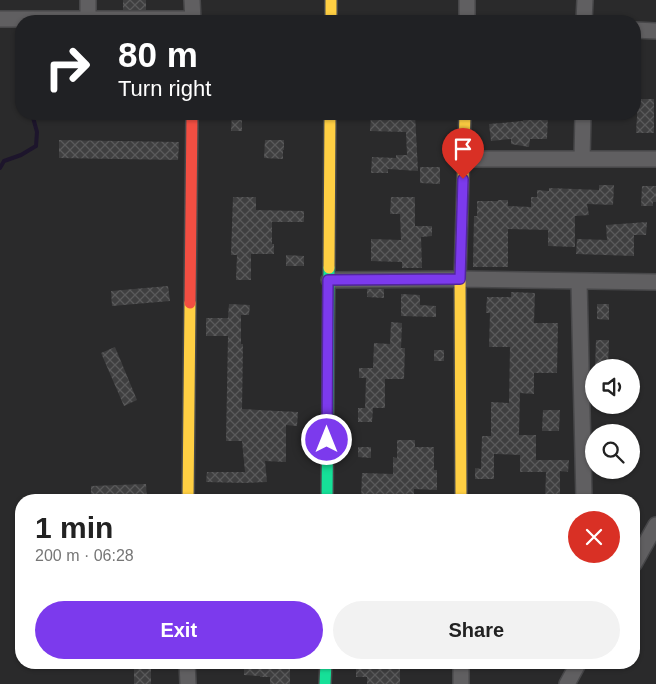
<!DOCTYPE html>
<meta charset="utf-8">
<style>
body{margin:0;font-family:Arial,sans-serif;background:#f2f2f2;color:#222;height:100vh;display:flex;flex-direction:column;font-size:19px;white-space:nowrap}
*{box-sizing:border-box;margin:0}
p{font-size:16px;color:#767676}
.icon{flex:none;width:28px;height:28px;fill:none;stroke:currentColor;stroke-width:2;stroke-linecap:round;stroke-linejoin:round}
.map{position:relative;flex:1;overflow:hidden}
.sheet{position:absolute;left:15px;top:494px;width:625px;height:175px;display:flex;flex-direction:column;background:#fff;border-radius:20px;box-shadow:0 1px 4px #0004}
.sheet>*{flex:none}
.top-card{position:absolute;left:15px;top:15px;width:626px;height:105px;border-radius:20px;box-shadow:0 1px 4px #0004;background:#202124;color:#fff;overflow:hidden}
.fabs{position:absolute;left:585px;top:359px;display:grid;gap:10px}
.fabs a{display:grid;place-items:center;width:55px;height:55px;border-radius:50%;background:#fff;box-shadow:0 1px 4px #0004;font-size:25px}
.pin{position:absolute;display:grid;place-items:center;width:42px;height:42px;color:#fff;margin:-51px -21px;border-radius:50% 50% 50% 0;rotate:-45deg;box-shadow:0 0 5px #0007}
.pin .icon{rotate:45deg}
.me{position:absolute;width:55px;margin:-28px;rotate:0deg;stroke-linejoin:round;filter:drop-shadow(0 0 4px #0008)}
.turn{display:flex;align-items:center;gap:18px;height:105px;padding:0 20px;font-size:22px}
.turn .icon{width:65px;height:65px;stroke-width:2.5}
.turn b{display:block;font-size:35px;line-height:42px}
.round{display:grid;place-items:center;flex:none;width:52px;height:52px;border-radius:26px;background:#f2f2f2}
.summary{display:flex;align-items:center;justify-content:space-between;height:85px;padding:0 20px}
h1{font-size:30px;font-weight:600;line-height:38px}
.button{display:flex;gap:10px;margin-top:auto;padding:10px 20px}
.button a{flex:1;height:58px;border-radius:30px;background:#7c3aed;color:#fff;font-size:20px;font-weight:600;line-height:58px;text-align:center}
.button a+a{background:#f2f2f2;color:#222}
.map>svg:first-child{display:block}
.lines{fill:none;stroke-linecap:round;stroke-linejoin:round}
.stream{stroke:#1d152c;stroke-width:4}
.building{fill:url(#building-cross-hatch)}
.street-casing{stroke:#474749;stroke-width:18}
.fast-casing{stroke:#474749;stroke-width:14}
.slow-casing{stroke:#474749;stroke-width:14}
.jam-casing{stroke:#474749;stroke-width:14}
.street{stroke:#605f61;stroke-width:15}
.fast{stroke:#16e098;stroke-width:11}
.slow{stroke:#ffcf43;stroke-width:11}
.jam{stroke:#f24e42;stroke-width:11}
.route-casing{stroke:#51269a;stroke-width:12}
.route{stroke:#7c3aed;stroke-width:9}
</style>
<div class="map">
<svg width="656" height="684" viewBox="0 0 656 684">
<defs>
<pattern id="building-cross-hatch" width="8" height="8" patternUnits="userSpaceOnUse" patternTransform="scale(1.25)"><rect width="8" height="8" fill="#3f3f40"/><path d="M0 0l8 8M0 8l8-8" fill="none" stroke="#5a5a5b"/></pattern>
</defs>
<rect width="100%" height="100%" fill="#2a2a2b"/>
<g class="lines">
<!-- stream -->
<path class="stream" d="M0 168 4 161 21 155 36 146 37 132 32 114"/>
</g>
<!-- building -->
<path class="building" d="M123 0H146V10H123Z
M638 99H654V133H636Z
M232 114H242V131H231Z
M371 114H415L418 171 388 169V173H371L372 157 396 158V155H407L406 132 370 131Z
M523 114H548L547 139H530L529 147 511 144V139L491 141 489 124 523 121Z
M59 140 179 142 178 160 59 158Z
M265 140H284V150H283V159L264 158Z
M420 167H440V184L420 183Z
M599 185H614L613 205 587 204 589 215 575 216V247L548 246V230L508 229V267H473L474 216H477V201H498V200H508V206L531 207V197H537V190L549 191V188L599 190Z
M642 186H656V202H653V206H641Z
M233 197H256V210L304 211V222H272V244H274V254H251V280H236L237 255H231Z
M391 197H415V226H432V236L421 237 422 268H402V262L371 261V239L401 240 400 214H390Z
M647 222 646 235H634V256L576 254 577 239 607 240 606 225Z
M286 255 304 256V266H286Z
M168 286 170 301 112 306 111 291Z
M367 289H384V298L367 297Z
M511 292 535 293 534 323H558L557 373H534V394L520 393 519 435H536V460H569L568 472 560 471V500H545L546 472H520V455L494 454V479H475V468L481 469 482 436H491V402L509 403 510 347H489L490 313H486L487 297H511Z
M401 294 420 295V305L436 306V317L401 316Z
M229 304 250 305 249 315H241V344H243L242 409 298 412 297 426 286 425V462L265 461 267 482 245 483 206 482 207 472H245L242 441H226L228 336H206V318H228Z
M597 304H609V320L597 319Z
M391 322 402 323 401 348H405L404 379H385V408H373L372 422H358V408H365L366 378H359V368H373L374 343 390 344Z
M596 340H609L608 368H595Z
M115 347 137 400 124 406 101 353Z
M434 350H444V361H434Z
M543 410H560L559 431H542Z
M397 440H415V447H434V470H437V490L414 489V500H361L362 473 393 474V457L397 458Z
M358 447H371V458L358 457Z
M146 484 147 500H91V486Z
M136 662H151V684H134V667H136Z
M244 662H290V684H270V677H260V676L244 675Z
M356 665 400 666V684H367V677H356Z"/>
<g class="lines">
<defs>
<path id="street" d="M88 0V19
M192 0 193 21
M0 19H193
M467 21V0
M584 21 585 0
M635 30 656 31
M463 159H656
M582 159 583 114
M329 280 460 279 656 282
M579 281 584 500
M634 564 656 525
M187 662 188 684
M461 662V684
M567 684 579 662"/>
<path id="fast" d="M327 500 329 268
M325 684 326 662"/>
<path id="slow" d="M331 0V21
M329 268 330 114
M188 500 190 303
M461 500 460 279 465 114"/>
<path id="jam" d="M190 303 192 114"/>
</defs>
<!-- street casing -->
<use href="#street" class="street-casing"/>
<!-- fast casing -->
<use href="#fast" class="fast-casing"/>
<!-- slow casing -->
<use href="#slow" class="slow-casing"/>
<!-- jam casing -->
<use href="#jam" class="jam-casing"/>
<!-- street -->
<use href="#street" class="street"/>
<!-- fast -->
<use href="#fast" class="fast"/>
<!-- slow -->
<use href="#slow" class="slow"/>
<!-- jam -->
<use href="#jam" class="jam"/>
</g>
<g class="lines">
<defs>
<path id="route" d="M327 440 328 280 460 279 463 179"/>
</defs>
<!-- route casing -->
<use href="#route" class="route-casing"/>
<!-- route -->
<use href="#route" class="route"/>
</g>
</svg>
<div class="fabs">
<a><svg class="icon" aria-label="sound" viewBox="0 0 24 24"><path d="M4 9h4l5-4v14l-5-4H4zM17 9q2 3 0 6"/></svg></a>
<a><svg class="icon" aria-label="search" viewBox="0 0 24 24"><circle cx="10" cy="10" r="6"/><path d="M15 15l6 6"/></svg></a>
</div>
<div class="pin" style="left:463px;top:179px;background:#d93025"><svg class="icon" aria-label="arrive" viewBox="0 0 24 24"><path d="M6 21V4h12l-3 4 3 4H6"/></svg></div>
<svg class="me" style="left:327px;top:440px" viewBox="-20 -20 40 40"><circle r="17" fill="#7c3aed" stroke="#fff" stroke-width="3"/><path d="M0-11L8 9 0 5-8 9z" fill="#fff"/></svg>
<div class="top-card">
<div class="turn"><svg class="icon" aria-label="right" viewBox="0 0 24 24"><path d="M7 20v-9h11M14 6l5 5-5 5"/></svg><div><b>80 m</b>Turn right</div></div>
</div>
<section class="sheet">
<div class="summary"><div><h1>1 min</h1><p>200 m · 06:28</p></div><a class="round" style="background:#d93025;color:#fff"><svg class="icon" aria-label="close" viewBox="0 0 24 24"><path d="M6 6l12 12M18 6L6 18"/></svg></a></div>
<div class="button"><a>Exit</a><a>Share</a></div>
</section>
</div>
